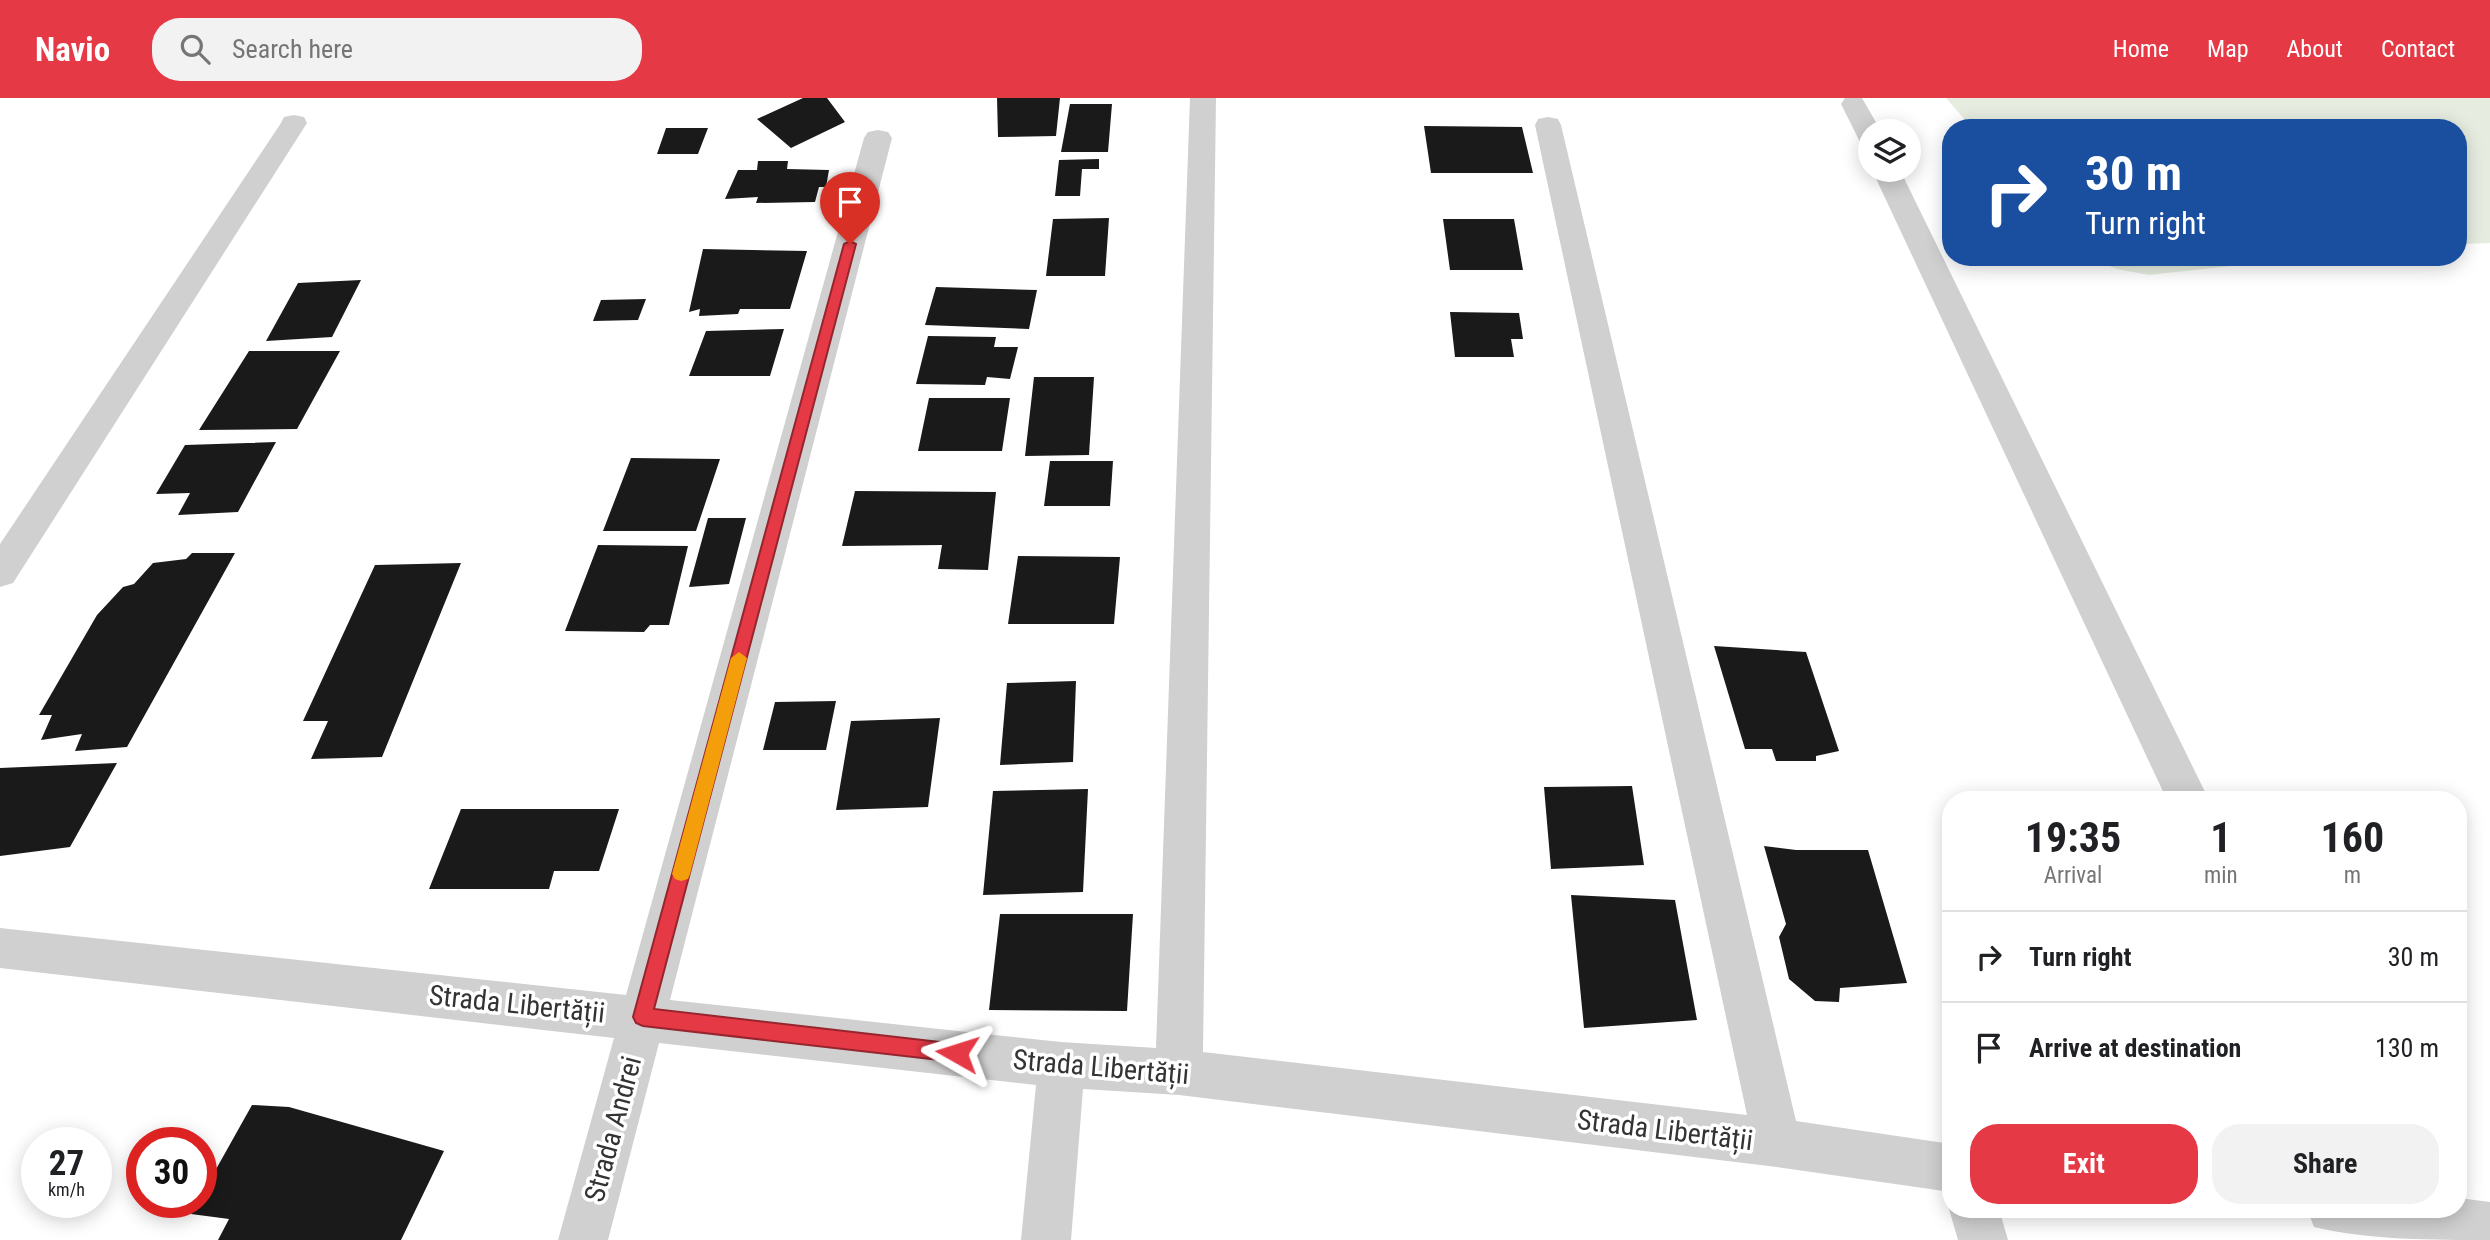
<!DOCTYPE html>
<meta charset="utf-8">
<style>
body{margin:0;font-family:"Roboto Condensed",sans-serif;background:#f2f2f2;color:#202124;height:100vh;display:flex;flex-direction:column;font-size:26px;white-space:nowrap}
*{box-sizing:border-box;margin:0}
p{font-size:23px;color:#757577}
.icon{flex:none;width:38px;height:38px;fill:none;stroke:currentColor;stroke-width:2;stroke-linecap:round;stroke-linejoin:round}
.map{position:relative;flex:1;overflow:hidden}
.side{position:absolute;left:1942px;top:693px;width:525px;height:427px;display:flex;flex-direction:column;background:#fff;border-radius:28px;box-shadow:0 4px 18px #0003}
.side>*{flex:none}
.top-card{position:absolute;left:1942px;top:21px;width:525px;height:147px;border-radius:28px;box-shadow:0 4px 18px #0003;background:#1a4fa0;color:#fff;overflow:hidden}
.fabs{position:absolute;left:1858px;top:21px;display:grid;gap:14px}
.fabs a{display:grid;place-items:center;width:63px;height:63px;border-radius:50%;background:#fff;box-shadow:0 4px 18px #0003;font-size:35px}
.speed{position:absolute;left:21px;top:1029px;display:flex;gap:14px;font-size:35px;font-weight:700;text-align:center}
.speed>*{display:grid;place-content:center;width:91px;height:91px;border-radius:50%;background:#fff;box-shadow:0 4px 18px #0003;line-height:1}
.speed small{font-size:18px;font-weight:400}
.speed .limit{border:10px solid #d22;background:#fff;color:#111}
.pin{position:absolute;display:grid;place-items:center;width:60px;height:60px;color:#fff;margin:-72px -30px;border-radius:50% 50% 50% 0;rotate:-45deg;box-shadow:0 0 7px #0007}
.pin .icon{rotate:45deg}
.me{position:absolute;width:77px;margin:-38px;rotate:276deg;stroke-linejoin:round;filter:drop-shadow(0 0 5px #0008)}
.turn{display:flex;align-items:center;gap:24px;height:147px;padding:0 28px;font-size:32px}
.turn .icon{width:91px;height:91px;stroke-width:2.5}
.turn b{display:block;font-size:49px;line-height:60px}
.eta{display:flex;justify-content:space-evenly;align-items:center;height:119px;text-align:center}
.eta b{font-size:42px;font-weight:700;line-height:49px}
.button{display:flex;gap:14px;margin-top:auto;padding:14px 28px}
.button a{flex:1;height:80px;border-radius:28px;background:#e63946;color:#fff;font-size:28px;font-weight:700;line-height:80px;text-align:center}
.button a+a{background:#f2f2f2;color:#202124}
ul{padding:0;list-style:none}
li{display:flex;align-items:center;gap:21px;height:91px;padding:0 28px;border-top:2px solid #e0e0e0}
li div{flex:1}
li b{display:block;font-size:26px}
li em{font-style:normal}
header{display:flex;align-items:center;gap:42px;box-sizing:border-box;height:98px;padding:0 35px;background:#e63946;color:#fff}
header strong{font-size:33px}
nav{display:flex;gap:38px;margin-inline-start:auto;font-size:24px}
.search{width:490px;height:63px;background:#f2f2f2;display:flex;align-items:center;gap:18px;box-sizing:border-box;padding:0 24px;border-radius:28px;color:#757577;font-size:26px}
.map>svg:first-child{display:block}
.green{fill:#e6ecdf}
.building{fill:#1a1a1a}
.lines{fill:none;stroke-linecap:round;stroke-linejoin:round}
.minor{fill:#d0d0d0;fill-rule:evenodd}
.route{fill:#e63946;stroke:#96252e;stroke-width:2}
.slow{fill:#f59e0b}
.labels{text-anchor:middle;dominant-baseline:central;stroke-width:7;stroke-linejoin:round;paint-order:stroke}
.near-street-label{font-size:28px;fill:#333;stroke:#fff}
</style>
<header>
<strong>Navio</strong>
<div class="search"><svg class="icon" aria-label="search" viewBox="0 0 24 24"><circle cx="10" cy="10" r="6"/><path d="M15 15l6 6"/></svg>Search here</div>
<nav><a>Home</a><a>Map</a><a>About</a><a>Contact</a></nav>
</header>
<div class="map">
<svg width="2490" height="1142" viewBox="0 0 2490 1142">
<rect width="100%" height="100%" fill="#fff"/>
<!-- green -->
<path class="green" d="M1946 0H2490V145L2459 146V30H1972Z
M2088 159H2313L2149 177 2117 171Z"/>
<!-- building -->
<path class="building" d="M803 0H827L845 24 791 50 757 21Z
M997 0H1060L1056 38 998 39Z
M1070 6H1112L1108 54H1061Z
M1424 28 1522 29 1533 75H1431Z
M666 30H708L698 56H657Z
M1099 61V71H1082L1080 98H1055L1059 62Z
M758 63H788L787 71 829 72 826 89H819L815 104 756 105 758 99 725 101 738 72H757Z
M1109 120 1105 178H1046L1053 121Z
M1443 121H1514L1523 172H1450Z
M703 151 807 153 790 211H740L738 216 699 218 700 211 689 214Z
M361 182 332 239 266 243 298 185Z
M936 189 1037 192 1029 231 925 227Z
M646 201 638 222 593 223 601 202Z
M1450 214 1519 215 1523 241H1511L1514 259H1455Z
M784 231 770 278H689L706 233Z
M928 238 996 239 994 249H1018L1010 281 987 279 985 287 916 286Z
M249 253H340L297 331 199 332Z
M1034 279H1094L1089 357 1025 358Z
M929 300H1010L1002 353H918Z
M276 344 238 414 178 417 190 395 156 396 185 347Z
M631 360 720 361 696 433H603Z
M1050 363H1113L1110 408H1044Z
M855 393 996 394 988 472 938 471 942 447 842 448Z
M708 420H746L729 486 689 489Z
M598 447 688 448 669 527H650L644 534 565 533Z
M192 455H235L127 649 75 653 82 636 41 642 52 617H39L97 517 123 489 134 486 153 465 186 461Z
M1018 458 1120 459 1114 526H1008Z
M461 465 382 659 311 661 328 623H303L375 467Z
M1714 548 1806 554 1839 653 1816 658V663H1776L1772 651H1745Z
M1076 583 1073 664 1000 667 1007 585Z
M836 603 826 652H763L775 604Z
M940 620 928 709 836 712 851 623Z
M117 665 70 749 0 758V670Z
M1632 688 1644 767 1551 771 1544 689Z
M1088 691 1083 794 983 797 993 693Z
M461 711H619L599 773H554L549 791H429Z
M1764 748 1796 752H1868L1907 885 1840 890 1839 904 1815 903 1789 881 1779 839 1786 826Z
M1571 797 1675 802 1697 922 1584 930Z
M1000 816H1133L1127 913 989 912Z
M252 1007 289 1009 444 1053 401 1142H218L229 1121 191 1116 198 1104H201V1098Z"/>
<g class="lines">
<!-- minor -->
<path class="minor" d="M1190 0H1216L1203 954 1747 1017 1535 27 1538 21 1548 19 1558 21 1561 27 1796 1023 1951 1046V1094L1777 1069 1179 997 1083 991 1071 1142H1021L1036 987 659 945 608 1142H558L614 940 0 870V830L626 897 864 40 868 34 878 32 888 34 892 40 670 902 1061 944 1156 950Z
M1845 0H1862L1881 33H1871V48L1861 46 1841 6Z
M294 17 304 19 307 25 13 485 0 489V446L281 25 284 19Z
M1872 72H1900L2209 702H2167Z
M2459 1100 2490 1104V1142C2434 1142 2367 1142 2314 1129L2307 1111H2459Z
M1951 1106V1111H1999L2008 1142H1958L1949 1111Z"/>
</g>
<!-- route -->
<path class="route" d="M850 143 856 146 654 911 957 946 964 949 966 955 964 962 957 964 643 928 636 925 633 919 844 146Z"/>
<!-- slow -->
<path class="slow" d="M739 554 747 560 690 776 688 781 681 783 675 781 672 776 731 560Z"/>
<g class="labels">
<!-- near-street labels -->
<g class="near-street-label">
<text transform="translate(517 906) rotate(6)">Strada Libertății</text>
<text transform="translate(1101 969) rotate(5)">Strada Libertății</text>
<text transform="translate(613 1031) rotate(-75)">Strada Andrei</text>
<text transform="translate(1665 1032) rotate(7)">Strada Libertății</text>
</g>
</g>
</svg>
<div class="fabs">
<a><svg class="icon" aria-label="layers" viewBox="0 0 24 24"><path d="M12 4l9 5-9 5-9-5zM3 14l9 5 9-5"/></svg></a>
</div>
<div class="speed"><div>27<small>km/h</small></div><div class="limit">30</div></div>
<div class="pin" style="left:850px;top:146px;background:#d93025"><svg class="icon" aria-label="arrive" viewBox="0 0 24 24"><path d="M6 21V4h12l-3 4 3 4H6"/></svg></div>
<svg class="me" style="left:957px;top:955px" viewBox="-20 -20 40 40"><path d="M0-17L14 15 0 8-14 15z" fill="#e63946" stroke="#fff" stroke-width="4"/></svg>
<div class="top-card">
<div class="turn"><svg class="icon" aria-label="right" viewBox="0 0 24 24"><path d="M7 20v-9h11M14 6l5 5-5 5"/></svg><div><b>30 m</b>Turn right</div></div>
</div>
<section class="side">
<div class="eta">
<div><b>19:35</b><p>Arrival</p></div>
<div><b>1</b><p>min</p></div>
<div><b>160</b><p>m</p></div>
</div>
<ul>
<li><svg class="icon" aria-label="right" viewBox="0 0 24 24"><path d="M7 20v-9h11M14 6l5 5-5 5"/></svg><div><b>Turn right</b></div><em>30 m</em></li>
<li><svg class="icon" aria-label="arrive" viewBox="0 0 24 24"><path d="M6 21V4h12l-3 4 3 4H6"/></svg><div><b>Arrive at destination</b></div><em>130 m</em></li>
</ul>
<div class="button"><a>Exit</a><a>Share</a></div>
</section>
</div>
